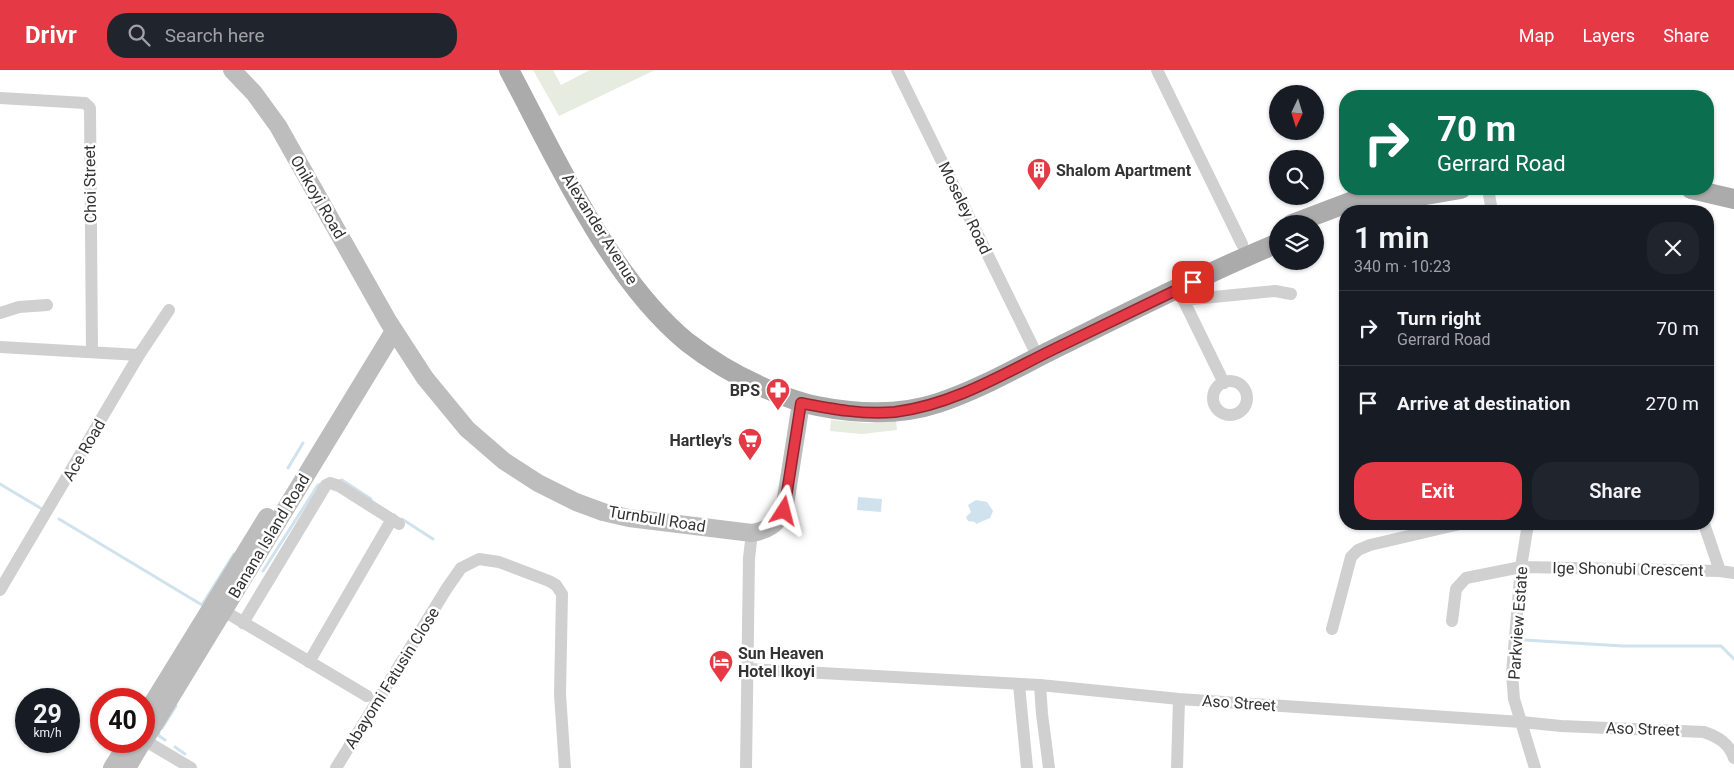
<!DOCTYPE html>
<meta charset="utf-8">
<style>
body{margin:0;font-family:Roboto,sans-serif;background:#20242c;color:#f1f3f6;height:100vh;display:flex;flex-direction:column;font-size:19px;white-space:nowrap}
*{box-sizing:border-box;margin:0}
p{font-size:16px;color:#9ea1a6}
.icon{flex:none;width:28px;height:28px;fill:none;stroke:currentColor;stroke-width:2;stroke-linecap:round;stroke-linejoin:round}
.map{position:relative;flex:1;overflow:hidden}
.side{position:absolute;left:1339px;top:135px;width:375px;height:325px;display:flex;flex-direction:column;background:#171b24;border-radius:20px;box-shadow:0 1px 4px #0004}
.side>*{flex:none}
.top-card{position:absolute;left:1339px;top:20px;width:375px;height:105px;border-radius:20px;box-shadow:0 1px 4px #0004;background:#0b6e4f;color:#fff;overflow:hidden}
.needle{width:32px;rotate:184deg}
.fabs{position:absolute;left:1269px;top:15px;display:grid;gap:10px}
.fabs a{display:grid;place-items:center;width:55px;height:55px;border-radius:50%;background:#171b24;box-shadow:0 1px 4px #0004;font-size:25px}
.speed{position:absolute;left:15px;top:618px;display:flex;gap:10px;font-size:25px;font-weight:700;text-align:center}
.speed>*{display:grid;place-content:center;width:65px;height:65px;border-radius:50%;background:#171b24;box-shadow:0 1px 4px #0004;line-height:1}
.speed small{font-size:12px;font-weight:400}
.speed .limit{border:8px solid #d22;background:#fff;color:#111}
.pin{position:absolute;display:grid;place-items:center;width:42px;height:42px;color:#fff;margin:-21px;border-radius:10px;box-shadow:0 2px 8px #0006}
.me{position:absolute;width:55px;margin:-28px;rotate:9deg;stroke-linejoin:round;filter:drop-shadow(0 0 4px #0008)}
.turn{display:flex;align-items:center;gap:18px;height:105px;padding:0 15px;font-size:22px}
.turn .icon{width:65px;height:65px;stroke-width:2.5}
.turn b{display:block;font-size:35px;line-height:42px}
.round{display:grid;place-items:center;flex:none;width:52px;height:52px;border-radius:20px;background:#20242c}
.headline{display:flex;align-items:center;justify-content:space-between;height:85px;padding:0 15px}
h1{font-size:30px;font-weight:600;line-height:38px}
.action{display:flex;gap:10px;margin-top:auto;padding:10px 15px}
.action a{flex:1;height:58px;border-radius:20px;background:#e63946;color:#fff;font-size:20px;font-weight:600;line-height:58px;text-align:center}
.action a+a{background:#20242c;color:#f1f3f6}
ul{padding:0;list-style:none}
li{display:flex;align-items:center;gap:15px;height:75px;padding:0 15px;border-top:1px solid #363941}
li div{flex:1}
li b{display:block;font-size:19px}
li em{font-style:normal}
header{display:flex;align-items:center;gap:30px;box-sizing:border-box;height:70px;padding:0 25px;background:#e63946;color:#fff}
header strong{font-size:24px}
nav{display:flex;gap:28px;margin-inline-start:auto;font-size:18px}
.search{width:350px;height:45px;background:#20242c;display:flex;align-items:center;gap:12px;box-sizing:border-box;padding:0 18px;border-radius:20px;color:#9ea1a6;font-size:19px}
.map>svg:first-child{display:block}
.green{fill:#e6ecdf}
.water{fill:#cfe2ee}
.lines{fill:none;stroke-linecap:round;stroke-linejoin:round}
.stream{stroke:#cfe2ee;stroke-width:3}
.street{stroke:#d0d0d0;stroke-width:12}
.secondary{stroke:#bdbdbd;stroke-width:18}
.primary{stroke:#ababab;stroke-width:20}
.route-casing{stroke:#96252e;stroke-width:12}
.route{stroke:#e63946;stroke-width:9}
.labels{text-anchor:middle;dominant-baseline:central;stroke-width:5;stroke-linejoin:round;paint-order:stroke}
.poi-label{font-size:16px;font-weight:bold;fill:#333;stroke:#fff;text-anchor:start}
.street-label{font-size:16px;fill:#333;stroke:#fff}
</style>
<header>
<strong>Drivr</strong>
<div class="search"><svg class="icon" aria-label="search" viewBox="0 0 24 24"><circle cx="10" cy="10" r="6"/><path d="M15 15l6 6"/></svg>Search here</div>
<nav><a>Map</a><a>Layers</a><a>Share</a></nav>
</header>
<div class="map">
<svg width="1734" height="698" viewBox="0 0 1734 698">
<rect width="100%" height="100%" fill="#fff"/>
<!-- green -->
<path class="green" d="M533 0H553L561 15 590 0H655L559 46Z
M831 350 867 353 896 351 897 360 862 364 830 361Z"/>
<!-- water -->
<path class="water" d="M858 427 882 429 881 442 857 440Z
M976 430 987 432 993 441 990 448 976 454 975 452 968 451 966 447 971 442 968 435Z"/>
<g class="lines">
<!-- stream -->
<path class="stream" d="M288 398 303 373
M339 411 342 410 371 429
M0 414 42 439
M59 449 202 535 234 484
M402 449 433 469
M263 501 318 415 323 414
M1523 570 1623 576H1721L1734 589
M162 658 176 636
M159 663 158 665 165 670
M175 677 185 684"/>
<!-- street -->
<path class="street" d="M897 0 1033 277
M1157 0 1242 174
M0 28 85 33 90 38 92 282
M1488 119 1492 141
M1180 223 1224 313
M1183 230 1275 221 1291 224
M0 243 19 237 47 235
M0 277 139 285
M1213 328a17 17 0 1 1 34 0a17 17 0 1 1-34 0Z
M1528 454 1521 497 1512 603 1514 629 1535 698
M1704 454 1720 501
M0 520 139 285 169 240
M224 541 367 626
M1452 551 1456 519 1466 508 1521 497 1720 501 1734 503
M243 553 326 415 330 413 339 416 399 454
M1332 559 1351 487 1358 480 1370 475 1460 454
M309 592 392 449
M748 599 1040 615 1179 629 1521 652 1561 656 1704 662C1718 667 1729 673 1734 688
M1019 615 1027 698
M1040 615 1042 644 1049 698
M144 670 191 698
M336 698 447 518 461 498 479 489 499 492 549 511 556 515 562 524 560 624 565 698
M746 698 749 488 752 463
M1177 698 1179 629"/>
<!-- secondary -->
<path class="secondary" d="M232 0 254 23 278 56 388 251 425 308 467 359 504 391 538 413 576 432 603 442 629 448 752 463C768 460 776 455 784 441L801 333
M144 647 267 447
M144 671 394 261
M112 698 129 671
M127 698 143 671"/>
<!-- primary -->
<path class="primary" d="M509 0C556 88 609 208 687 272 709 289 733 304 758 315 777 324 796 332 817 336 857 344 899 346 938 333 981 319 1021 295 1062 275 1133 240 1204 204 1278 173
M1691 119 1734 129
M1375 138 1420 126 1461 119
M1292 154 1350 132 1393 119"/>
</g>
<g class="lines">
<defs>
<path id="route" d="M784 441 801 333C832 339 863 345 895 342 951 335 1000 306 1050 281 1097 258 1145 235 1193 212"/>
</defs>
<!-- route casing -->
<use href="#route" class="route-casing"/>
<!-- route -->
<use href="#route" class="route"/>
</g>
<!-- icons -->
<defs>
<symbol id="building-pin" viewBox="-11 -11 22 30"><path d="M0 17L-7.5 6A9.5 9.5 0 1 1 7.5 6Z" fill="#e63946" stroke="#fff"/><path d="M-4-6H4V6H1V3H-1V6H-4ZM-2.5-4.3h1.7v1.8h-1.7ZM.8-4.3h1.7v1.8H.8ZM-2.5-1h1.7V.8h-1.7ZM.8-1h1.7V.8H.8Z" fill="#fff"/></symbol>
<symbol id="pharmacy-pin" viewBox="-11 -11 22 30"><path d="M0 17L-7.5 6A9.5 9.5 0 1 1 7.5 6Z" fill="#e63946" stroke="#fff"/><path d="M-2-6h4v4h4v4h-4v4h-4v-4h-4v-4h4Z" fill="#fff"/></symbol>
<symbol id="supermarket-pin" viewBox="-11 -11 22 30"><path d="M0 17L-7.5 6A9.5 9.5 0 1 1 7.5 6Z" fill="#e63946" stroke="#fff"/><path d="M-6-5.5h2.5l.6 2H6L4.5 2H-2.5L-4.4-4H-6ZM-1.5 3.2a1.3 1.3 0 1 0 .1 0ZM3 3.2a1.3 1.3 0 1 0 .1 0Z" fill="#fff"/></symbol>
<symbol id="hotel-pin" viewBox="-11 -11 22 30"><path d="M0 17L-7.5 6A9.5 9.5 0 1 1 7.5 6Z" fill="#e63946" stroke="#fff"/><path d="M-6-4.5h1.5V1H6V5H4.5V3h-9V5H-6ZM-4 0a1.8 1.8 0 1 1 3.6 0ZM.5 0V-2.5h3Q6-2.5 6 0Z" fill="#fff"/></symbol>
</defs>
<g fill-rule="evenodd">
<use href="#building-pin" x="1025" y="86" width="28" height="38"/>
<use href="#pharmacy-pin" x="764" y="306" width="28" height="38"/>
<use href="#supermarket-pin" x="736" y="356" width="28" height="38"/>
<use href="#hotel-pin" x="707" y="578" width="28" height="38"/>
</g>
<g class="labels">
<!-- poi labels -->
<g class="poi-label">
<text x="1056" y="100">Shalom Apartment</text>
<text x="760" y="320" text-anchor="end">BPS</text>
<text x="732" y="370" text-anchor="end">Hartley's</text>
<text x="738" y="583">Sun Heaven<tspan x="738" dy="18">Hotel Ikoyi</tspan></text>
</g>
<!-- street labels -->
<g class="street-label">
<text transform="translate(90 114) rotate(-91)">Choi Street</text>
<text transform="translate(318 127) rotate(60)">Onikoyi Road</text>
<text transform="translate(965 138) rotate(64)">Moseley Road</text>
<text transform="translate(600 159) rotate(58)">Alexander Avenue</text>
<text transform="translate(84 380) rotate(-60)">Ace Road</text>
<text transform="translate(657 449) rotate(9)">Turnbull Road</text>
<text transform="translate(269 466) rotate(-59)">Banana Island Road</text>
<text transform="translate(1628 499) rotate(1)">Ige Shonubi Crescent</text>
<text transform="translate(1518 553) rotate(-86)">Parkview Estate</text>
<text transform="translate(392 608) rotate(-58)">Abayomi Fatusin Close</text>
<text transform="translate(1239 633) rotate(4)">Aso Street</text>
<text transform="translate(1643 659) rotate(2)">Aso Street</text>
</g>
</g>
</svg>
<div class="fabs">
<a><svg class="needle" viewBox="-14 -14 28 28"><path d="M0-13l5 13h-10z" fill="#e53935"/><path d="M0 13l5-13h-10z" fill="#9ea1a6"/></svg></a>
<a><svg class="icon" aria-label="search" viewBox="0 0 24 24"><circle cx="10" cy="10" r="6"/><path d="M15 15l6 6"/></svg></a>
<a><svg class="icon" aria-label="layers" viewBox="0 0 24 24"><path d="M12 4l9 5-9 5-9-5zM3 14l9 5 9-5"/></svg></a>
</div>
<div class="speed"><div>29<small>km/h</small></div><div class="limit">40</div></div>
<div class="pin" style="left:1193px;top:212px;background:#d93025"><svg class="icon" aria-label="arrive" viewBox="0 0 24 24"><path d="M6 21V4h12l-3 4 3 4H6"/></svg></div>
<svg class="me" style="left:784px;top:441px" viewBox="-20 -20 40 40"><path d="M0-17L14 15 0 8-14 15z" fill="#e63946" stroke="#fff" stroke-width="4"/></svg>
<div class="top-card">
<div class="turn"><svg class="icon" aria-label="right" viewBox="0 0 24 24"><path d="M7 20v-9h11M14 6l5 5-5 5"/></svg><div><b>70 m</b>Gerrard Road</div></div>
</div>
<section class="side">
<div class="headline"><div><h1>1 min</h1><p>340 m · 10:23</p></div><a class="round"><svg class="icon" aria-label="close" viewBox="0 0 24 24"><path d="M6 6l12 12M18 6L6 18"/></svg></a></div>
<ul>
<li><svg class="icon" aria-label="right" viewBox="0 0 24 24"><path d="M7 20v-9h11M14 6l5 5-5 5"/></svg><div><b>Turn right</b><p>Gerrard Road</p></div><em>70 m</em></li>
<li><svg class="icon" aria-label="arrive" viewBox="0 0 24 24"><path d="M6 21V4h12l-3 4 3 4H6"/></svg><div><b>Arrive at destination</b></div><em>270 m</em></li>
</ul>
<div class="action"><a>Exit</a><a>Share</a></div>
</section>
</div>
